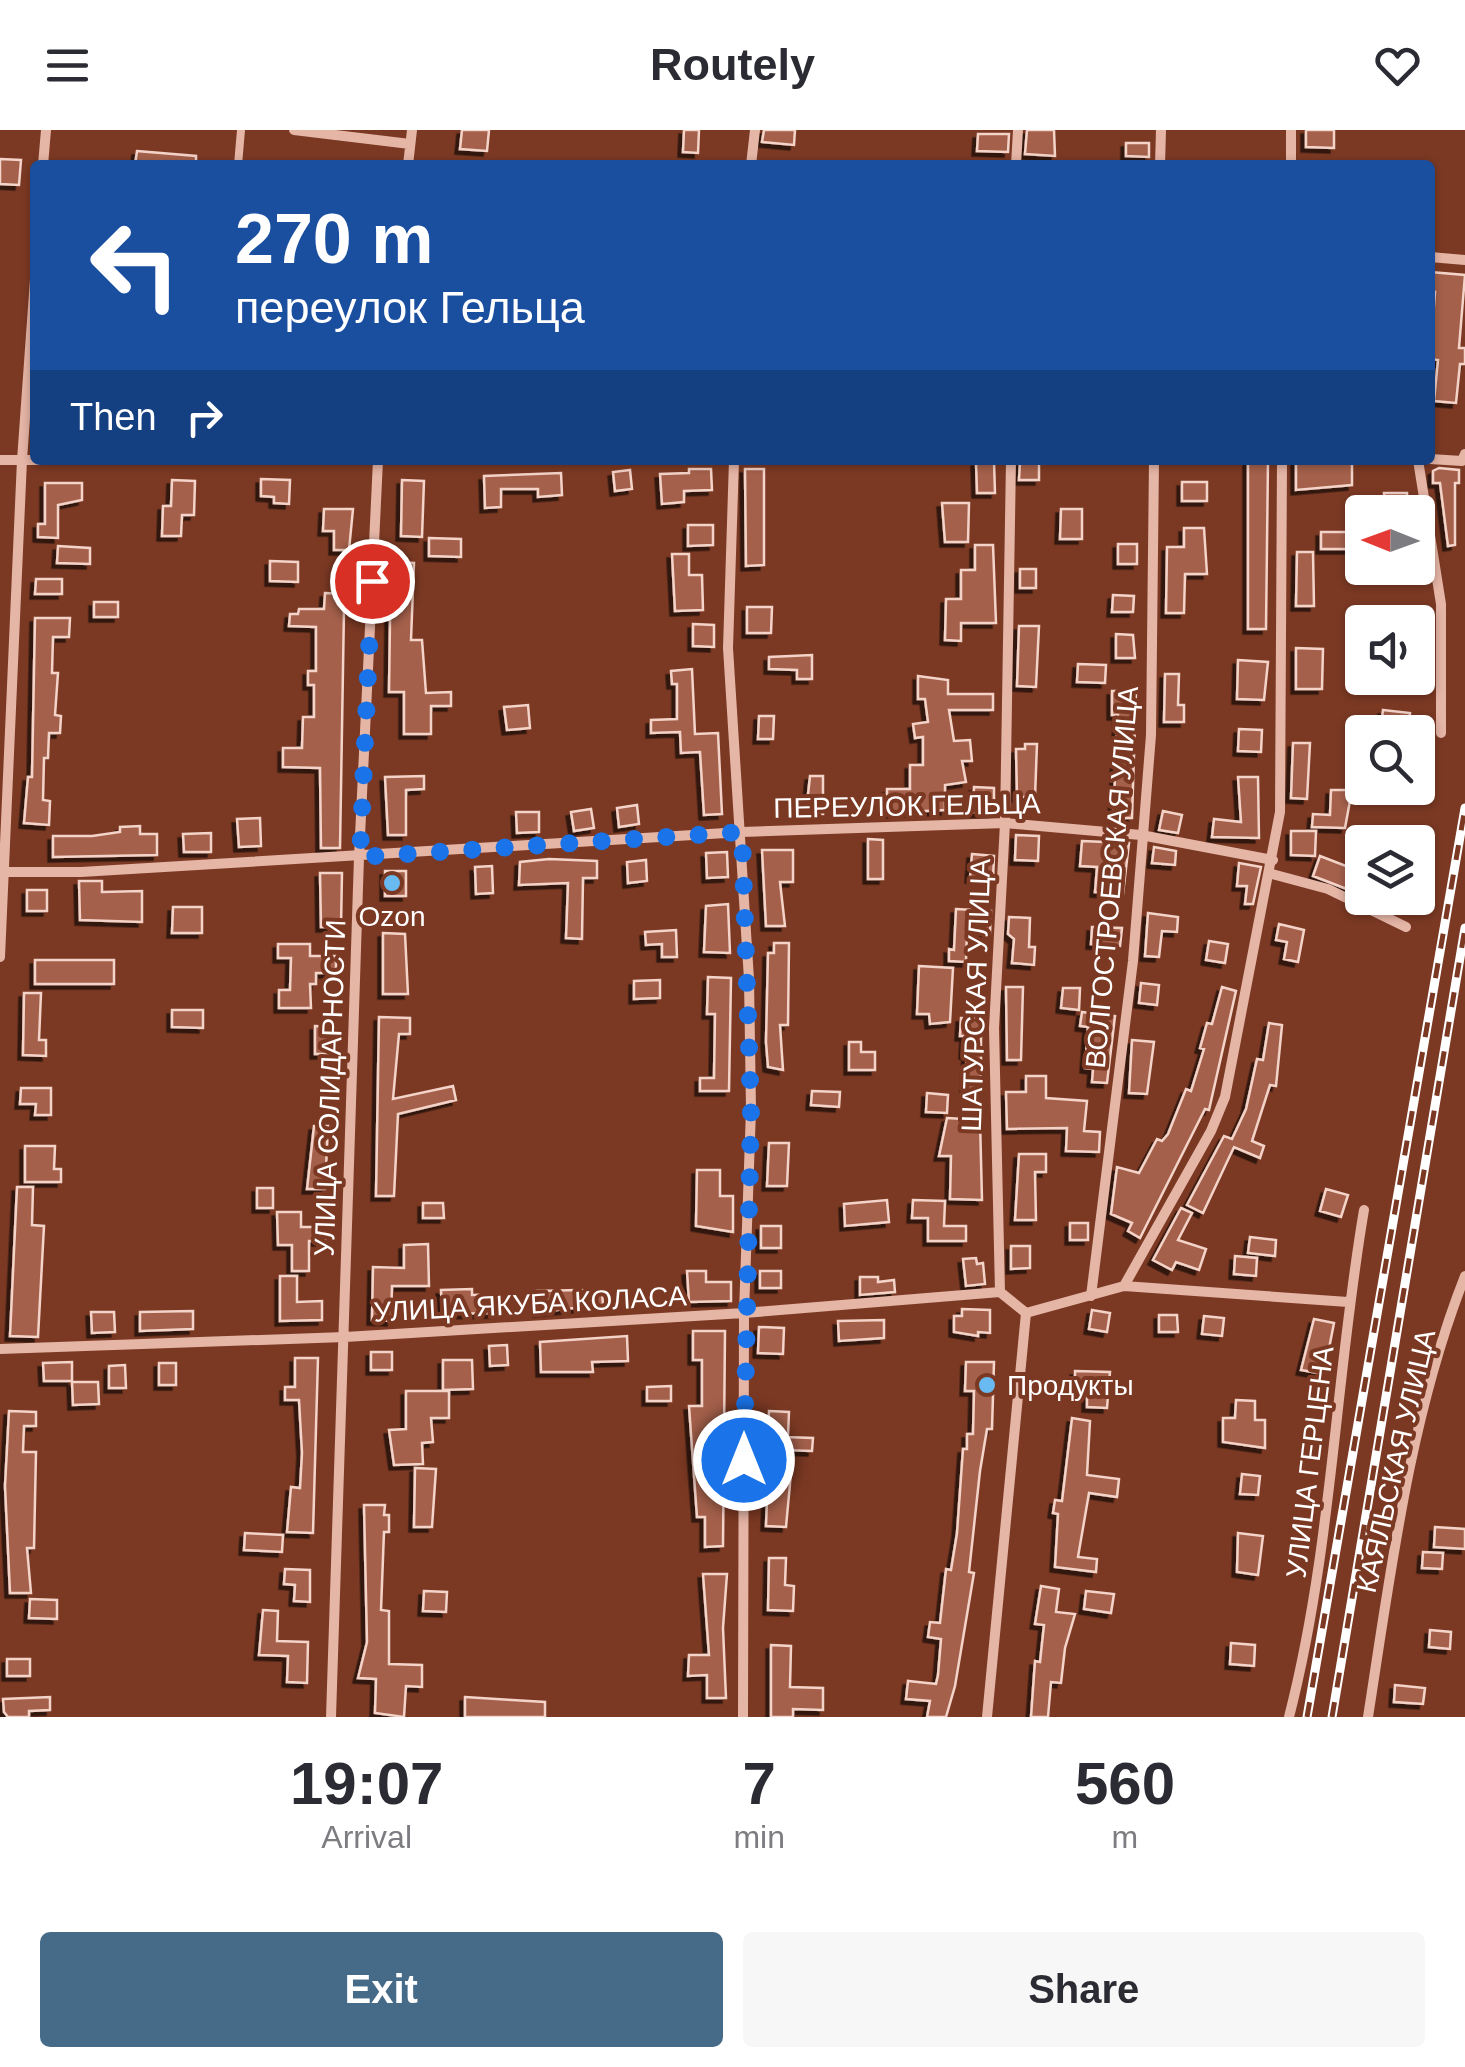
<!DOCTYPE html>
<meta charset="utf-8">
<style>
body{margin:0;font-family:Helvetica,sans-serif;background:#f7f7f7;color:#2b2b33;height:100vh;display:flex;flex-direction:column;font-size:38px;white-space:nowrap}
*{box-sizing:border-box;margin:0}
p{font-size:32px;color:#7c7c81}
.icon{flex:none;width:55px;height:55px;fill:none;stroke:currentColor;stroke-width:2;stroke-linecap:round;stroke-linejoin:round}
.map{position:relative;height:1587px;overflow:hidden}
.drawer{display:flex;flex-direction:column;background:#fff;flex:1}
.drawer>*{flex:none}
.guide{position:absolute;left:30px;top:30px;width:1405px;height:305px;border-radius:10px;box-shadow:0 2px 8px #0004;background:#1a4fa0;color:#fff;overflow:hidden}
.needle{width:65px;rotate:271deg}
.controls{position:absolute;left:1345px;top:365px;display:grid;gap:20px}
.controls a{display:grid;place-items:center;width:90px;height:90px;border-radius:10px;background:#fff;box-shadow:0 2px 8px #0004;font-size:50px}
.pin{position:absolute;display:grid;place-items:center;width:85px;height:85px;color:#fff;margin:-42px;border:5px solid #fff;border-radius:50%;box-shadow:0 2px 10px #0007}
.me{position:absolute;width:110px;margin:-55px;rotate:0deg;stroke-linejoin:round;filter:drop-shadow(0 0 8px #0008)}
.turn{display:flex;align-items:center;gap:35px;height:210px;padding:0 40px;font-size:45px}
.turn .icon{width:130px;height:130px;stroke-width:2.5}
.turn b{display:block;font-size:70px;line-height:85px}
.then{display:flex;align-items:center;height:95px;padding:0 40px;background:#0003;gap:20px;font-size:38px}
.eta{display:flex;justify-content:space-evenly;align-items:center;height:170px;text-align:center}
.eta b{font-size:60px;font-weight:800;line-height:70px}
.primary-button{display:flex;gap:20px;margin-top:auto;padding:20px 40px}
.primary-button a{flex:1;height:115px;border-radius:10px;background:#466b88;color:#fff;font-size:40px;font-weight:800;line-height:115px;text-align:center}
.primary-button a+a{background:#f7f7f7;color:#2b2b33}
header{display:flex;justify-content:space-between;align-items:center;height:130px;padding:0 40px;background:#fff;font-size:45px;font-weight:800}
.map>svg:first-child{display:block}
.building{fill:#a4614b;stroke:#f4d3c9;stroke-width:2.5;filter:url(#shadow)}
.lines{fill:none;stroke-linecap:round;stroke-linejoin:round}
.lane{stroke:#e5b5a6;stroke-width:8}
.street{stroke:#e5b5a6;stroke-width:10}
.rail-casing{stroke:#fff;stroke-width:9}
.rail{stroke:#7b3923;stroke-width:5;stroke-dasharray:15;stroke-linecap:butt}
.route{stroke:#1a73e8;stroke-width:18;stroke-dasharray:0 32.4}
.poi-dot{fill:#68baf0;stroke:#7b3923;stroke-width:4}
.labels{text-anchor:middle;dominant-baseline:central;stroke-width:8;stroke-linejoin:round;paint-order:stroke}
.street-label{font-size:28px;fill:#fff;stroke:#7b3923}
.poi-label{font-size:28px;fill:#fff;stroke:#7b3923}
</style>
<header><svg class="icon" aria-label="menu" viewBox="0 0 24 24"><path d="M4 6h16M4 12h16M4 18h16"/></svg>Routely<svg class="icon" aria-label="heart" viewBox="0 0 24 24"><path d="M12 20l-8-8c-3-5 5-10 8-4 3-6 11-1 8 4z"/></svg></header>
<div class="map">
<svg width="1465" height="1587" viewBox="0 0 1465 1587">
<defs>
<filter id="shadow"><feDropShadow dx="-4.5" dy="4.5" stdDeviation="0" flood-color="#0009"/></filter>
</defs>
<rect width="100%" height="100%" fill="#7b3923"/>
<!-- building -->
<path class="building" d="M462 0H489L487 21 460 19Z
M684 0H699L698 23 683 22Z
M764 0H795L794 15 762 12Z
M1027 0H1054L1055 26 1025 24Z
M1306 0H1334V18L1306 17Z
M978 4H1009L1008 22 977 21Z
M1126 13H1149V27L1126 26Z
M137 21 196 26V35H135Z
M0 29 21 30 19 55 0 54Z
M1430 142 1465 145 1459 218H1465V234H1460L1456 273 1434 271 1438 230 1430 229 1435 162H1430Z
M1248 330H1268L1266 499H1248Z
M994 331 995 363H977L976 332Z
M1296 331 1352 333V355L1296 360Z
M1020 332H1039V350H1019Z
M1439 338 1459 340V353H1455V415L1448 416 1440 353H1433V341Z
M689 339H711L712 360 684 361V372L662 374 660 344 689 343Z
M745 339H764V435L746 436Z
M630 340 632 359 615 361 613 342Z
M561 343 562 365 538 367V359H501V377L485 378 484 346Z
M261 349 290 350 289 374 274 373V367L261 366Z
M172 350 195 351 194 385H182L181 406H162L163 376H171Z
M402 350 424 351 422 407 401 406Z
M1182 352H1207V371H1182Z
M45 353H82V370L58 375V408L38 407V394H45Z
M1384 363H1407L1408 382H1385Z
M942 373H969L968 412H945Z
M324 379H353L349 420H334V401H323Z
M1061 379H1082V409H1060Z
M688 395H713V415L688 416Z
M1184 398H1204L1207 444H1185L1184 483H1166L1167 417H1184Z
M1321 402H1349V419H1321Z
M429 408 461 409V427L429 426Z
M1118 414H1137V434H1118Z
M975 415H993L996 493H961V511L945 510 946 469H961V440H975Z
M58 416 90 418V434L57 433Z
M1297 422H1313L1314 476H1296Z
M672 424H689V445H702L703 480 675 481Z
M270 431 298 432V452L270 451Z
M396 432 414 433 411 510H422L426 563 451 562V576H431V604H404V562H389L390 490Z
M1020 439H1036V458H1020Z
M36 449H62V464H35Z
M325 463 348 464V479H344L340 718H321L320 638 283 637V618H302L303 587H314V555H308V541H316V497L289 496 290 484H298L299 479H324Z
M1113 465 1134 466 1133 482H1112Z
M94 472H118V487H94Z
M747 477H772L771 503H747Z
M35 488H70L69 507H53L52 543H58L55 585 61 586 60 603H49L48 628H44L43 670 50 671 49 695 24 693 28 647H32Z
M693 494 714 495V517L693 516Z
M1019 496H1039L1036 557 1017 556Z
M1116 504 1133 505 1135 528H1116Z
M1296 518 1323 519 1322 559H1296Z
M812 525V549H797V540L769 539V527Z
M1238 530 1268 532 1264 570 1237 569Z
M1078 534 1106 535 1105 553 1077 552Z
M692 539 695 604 718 603 722 684 704 685 700 622 681 623 680 602 651 603V590L677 589V554H672L671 541Z
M1165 544H1179L1178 575H1184V592H1164Z
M918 546 948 550V564H993V580H949L954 611 970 610 972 631H962L966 652 945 655V680L887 683V659H910V635H923V607L915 608 913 594 928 592 925 569H918Z
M1112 561H1136L1132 688H1113L1118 585H1112Z
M528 575 530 598 507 600 504 577Z
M1383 580 1410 583 1408 599 1381 595Z
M759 586H774L773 609H758Z
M1239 599 1262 600 1261 622 1238 621Z
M1293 613H1310L1307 669 1291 668Z
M1025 614H1037L1035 667H1017L1016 619H1025Z
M424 646V659L406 660V705H388L385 647Z
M810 646H823V684L806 683Z
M1238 647H1258L1259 708 1212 707 1214 689 1241 692Z
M974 657 994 658V683L973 682Z
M1331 660H1352L1345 698 1312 697 1313 684 1330 685Z
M637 675 639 694 619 697 617 678Z
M591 679 594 698 574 701 571 682Z
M1163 681 1182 685 1178 703 1159 700Z
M516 682H539V702L517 703Z
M260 688 261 716 239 717 237 689Z
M140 696V704H157V725L53 727V706H92L120 702V697Z
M1291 701H1316L1315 726 1291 725Z
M211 703V722H184L183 704Z
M1016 705 1039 706 1038 731 1015 730Z
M868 709 883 710V749H868Z
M1082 711 1129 713 1123 764 1095 762 1097 737 1080 736Z
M1154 717 1176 721 1175 735 1152 733Z
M762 720H793V752H780L785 796H766Z
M727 722 728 747 707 748 706 723Z
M972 724 994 726 993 750 970 748Z
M1320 726 1359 741 1352 761 1313 746Z
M549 729 597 731V748H583L582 809 566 808 568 753 519 755 520 732Z
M646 730 647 751 628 753 627 732Z
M1239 733 1261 737 1253 774H1245L1247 756H1237Z
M492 736 493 763 476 764 475 737Z
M385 741H406V766H385Z
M320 743H342L341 797H321Z
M79 751H102V762L142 761V792L80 790Z
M27 760H47V781H27Z
M728 774 730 823 704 822 706 776Z
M173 777H202V803H172Z
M956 779 991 781 990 803 967 802 966 832 949 831V819L954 820Z
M1148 783 1178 787 1177 802 1162 801 1159 827 1145 826Z
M1009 787 1030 788 1029 817H1035L1034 835 1012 833 1014 809 1008 804Z
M1279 794 1304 800 1298 832 1284 829 1287 812 1276 810Z
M1092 797 1122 798 1120 816 1091 814Z
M676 800 677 827H662V814L646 815 645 802Z
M383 803 405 804 408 864H383Z
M1209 811 1228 814 1225 833 1206 830Z
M774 813H789L788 895H780L783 940 768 937 766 912 768 823H774Z
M278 814H310V826H336V843H316V854H310L311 878H279V860H290L291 828H278Z
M35 830H114V854H35Z
M919 836 953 838 950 892 930 894 929 884H917Z
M708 847 731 848 729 961H700V948H714L715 884H707Z
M660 850V868L634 869V851Z
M1141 853 1159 855 1157 875 1139 873Z
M1006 857H1023L1021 930H1007Z
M1222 857 1236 861 1209 980 1205 979 1140 1108 1128 1101 1132 1093 1111 1084 1117 1037 1139 1043 1157 1009 1162 1011 1168 1004 1186 959 1191 961 1204 919 1200 918 1207 893 1212 894Z
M1063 858H1080L1079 880 1061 878Z
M24 863H41L39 910H46V926L23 925Z
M172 880H203V898L172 897Z
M1082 882 1115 886 1107 953 1092 952 1093 939 1085 938 1088 897 1080 896Z
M379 887 410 888V904H399L393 969 453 956 456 970 398 984 394 1066H376Z
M961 888H981V960L965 959 967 924H964L965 906H960Z
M1269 893 1282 895 1276 956 1270 955 1252 1011 1264 1016 1260 1028 1234 1017 1203 1083 1187 1075 1224 1006 1232 1009 1246 979 1257 929 1263 930Z
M315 896 334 897V924H315Z
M1132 910 1154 912 1147 964 1129 963Z
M849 912H861V922H875V940H849Z
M1026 946H1046V968L1087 971 1084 1001 1100 1002 1099 1022 1066 1021 1067 998 1007 999 1006 962H1026Z
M21 958H51V985H35L36 974H20Z
M812 961 840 962 839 977 811 975Z
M927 963 948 965 947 983 926 982Z
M947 988 980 990 982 1070 950 1069 951 1026H939Z
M314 996H328L325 1059H307Z
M769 1013H789L787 1056H767Z
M25 1016H55L54 1039H61V1052H25Z
M1019 1024H1046V1042H1035L1036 1090H1015Z
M697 1040H720V1066H733V1102L696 1096Z
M17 1057H33L32 1095 44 1096 38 1207 10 1206Z
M257 1058H273V1078H257Z
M1326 1059 1348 1065 1341 1087 1320 1081Z
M887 1070 889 1092 845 1096 844 1074Z
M913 1070 945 1071 944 1096H966V1111H928V1088H912Z
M423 1073H443L444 1088H423Z
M1181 1078 1192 1083 1178 1110 1206 1119 1199 1140 1176 1132 1172 1140 1153 1130Z
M277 1082H301V1097H325V1111H309V1141H292V1115H278Z
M1070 1093H1088V1110H1070Z
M761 1096H781V1118H761Z
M1250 1107 1276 1110 1275 1126 1248 1123Z
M428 1114 429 1156H392L391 1191 372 1190 373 1137 404 1138V1115Z
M1011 1116H1030V1138L1011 1139Z
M1235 1126 1257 1128 1256 1146 1234 1144Z
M976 1128 977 1134 983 1133 985 1154 966 1156 963 1129Z
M687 1141H706V1152H731V1171L689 1172Z
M760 1141H781V1158H760Z
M280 1146H297V1172L322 1171V1190L280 1191Z
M860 1147H878V1152L894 1150 895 1162 860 1165Z
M472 1159V1165L497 1164 498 1183 442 1184 441 1160Z
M579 1160 602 1161 603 1175 538 1182 537 1161Z
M962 1179 990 1180V1203L978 1202V1206L954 1202V1186H962Z
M1092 1180 1110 1183 1107 1202 1089 1199Z
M193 1181V1199L140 1201V1182Z
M91 1182H114L115 1202 92 1203Z
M1159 1185H1177L1178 1202H1159Z
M1204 1186 1224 1188 1222 1206 1202 1204Z
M1314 1189 1334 1193 1324 1244 1301 1240Z
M884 1190V1208L839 1211 838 1191Z
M759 1197 784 1198 783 1224 758 1223Z
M693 1201H725L723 1416 705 1417V1387H697L689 1276H702V1230H693Z
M627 1206 628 1231 592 1232 593 1242H541L540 1212Z
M507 1215 508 1235 490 1236 489 1216Z
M371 1222H392V1240H371Z
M295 1228H318L313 1403 287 1402 291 1357 300 1358 302 1323 299 1270H285V1257H295Z
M443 1230H472L473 1259 443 1260Z
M72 1232V1251H44L43 1233Z
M966 1232H994L992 1299H987L980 1341 969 1442 974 1443 955 1556 946 1587H927L930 1571 906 1569 908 1551 936 1554 938 1545 941 1509 928 1507 930 1492 940 1493 946 1439 951 1440 957 1403 963 1319H967V1304H973L974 1261H965Z
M159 1233H176V1255H159Z
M125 1235 126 1258H109V1236Z
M1075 1241 1110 1242 1107 1278 1087 1277V1256H1075Z
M72 1252H98L99 1274 73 1275Z
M671 1256V1271H647V1257Z
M406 1261H449V1288H431L433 1312 422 1313 423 1334 394 1335 389 1300 406 1299Z
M1236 1270 1255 1271V1290H1265V1318L1223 1312V1288H1235Z
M9 1281 36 1282V1296H24L23 1322H36L34 1418H27L31 1463H10L5 1356Z
M769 1281 789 1282 788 1306 768 1305Z
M1072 1288 1090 1291 1087 1345 1119 1349 1117 1367 1089 1363 1078 1427 1097 1429 1096 1442 1055 1437 1058 1384 1053 1383 1055 1370 1062 1371Z
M785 1307 813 1308 812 1321 784 1320Z
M415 1338 436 1339 432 1397H414Z
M768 1342 791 1343 786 1397 766 1396Z
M1242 1344 1260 1346 1258 1365 1240 1364Z
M364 1375H385L384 1385H389V1402H384L381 1480 389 1481V1534L422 1535V1557L406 1556 404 1587 375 1583 376 1549 358 1548 367 1512Z
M1435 1397 1465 1399V1419L1434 1417Z
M245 1403 283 1405 282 1422 244 1420Z
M1238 1403 1263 1406 1258 1445 1237 1442Z
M1423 1422 1443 1423 1442 1439 1422 1438Z
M769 1428H786L785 1455 794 1456 793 1481 768 1480Z
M285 1439 310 1440V1472L294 1471 295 1455 284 1454Z
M703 1444H727L723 1498 726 1568H707V1545L688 1546 689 1525H709Z
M1041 1456 1059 1459 1056 1482 1075 1484 1065 1518 1061 1553 1051 1552 1048 1587H1031L1035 1531 1040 1532 1044 1495 1035 1494Z
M424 1461 447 1462 446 1482 423 1481Z
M1086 1461 1114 1464 1111 1483 1084 1479Z
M30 1469 57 1470V1489L29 1488Z
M263 1480 278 1481 277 1511 308 1512 307 1553 287 1552 288 1526 259 1525Z
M1430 1500 1451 1502 1450 1519 1429 1517Z
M1231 1513 1255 1515 1254 1536 1230 1534Z
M771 1515 791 1516 790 1557 823 1558V1580L793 1579V1587H771Z
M7 1529H30V1546H7Z
M1395 1555 1425 1558 1423 1574 1394 1572Z
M50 1567V1580L29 1581V1587H8L4 1582 3 1569Z
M465 1567 545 1572V1587H465Z"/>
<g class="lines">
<!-- lane -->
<path class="lane" d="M238 35 241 0"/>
<!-- street -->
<path class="street" d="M294 0 410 14
M43 35 46 0
M408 35 412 0
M751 35 755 0
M1016 35 1018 0
M1160 35 1161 0
M1291 35V0
M1430 127 1465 130
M1430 329 1462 331 1465 324
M0 330H823
M734 330 728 518 749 849 751 979 744 1183 743 1587
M1418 330 1441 474V603
M0 742H81L742 702 1005 693 1141 705 1273 730
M1272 744 1328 759 1406 797
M0 827 22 330 35 149
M1124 1156 1211 1001 1225 967 1280 682 1282 330
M1000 1162 994 898 1005 693 1011 330
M1091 1166 1133 831 1151 605 1154 330
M0 1219 345 1207 744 1183 1000 1162 1026 1183 1124 1156 1348 1172
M331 1587 359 727 378 330
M987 1587 1026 1183
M1289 1587C1332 1420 1335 1249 1364 1080
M1368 1587C1391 1440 1410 1285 1465 1146"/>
<defs>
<path id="rail" d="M1307 1587 1465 678
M1332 1587 1465 798"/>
</defs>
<!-- rail casing -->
<use href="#rail" class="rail-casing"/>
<!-- rail -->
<use href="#rail" class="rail"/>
</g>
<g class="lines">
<!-- route -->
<path class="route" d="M372 451 360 727 742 702 751 979 744 1330"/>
</g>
<!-- markers -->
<g class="poi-dot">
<circle cx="392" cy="753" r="10"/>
<circle cx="987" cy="1255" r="10"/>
</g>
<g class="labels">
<!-- street labels -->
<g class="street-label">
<text transform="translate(907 676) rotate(-1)">ПЕРЕУЛОК ГЕЛЬЦА</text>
<text transform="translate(1112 747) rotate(-85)">ВОЛГОСТРОЕВСКАЯ УЛИЦА</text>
<text transform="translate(976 865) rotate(-88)">ШАТУРСКАЯ УЛИЦА</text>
<text transform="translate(330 958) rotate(-88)">УЛИЦА СОЛИДАРНОСТИ</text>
<text transform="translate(530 1174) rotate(-3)">УЛИЦА ЯКУБА КОЛАСА</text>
<text transform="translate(1396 1331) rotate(-77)">КАЯЛЬСКАЯ УЛИЦА</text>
<text transform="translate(1310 1332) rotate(-83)">УЛИЦА ГЕРЦЕНА</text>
</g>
<!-- poi labels -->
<g class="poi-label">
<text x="392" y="786">Ozon</text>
<text x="1007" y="1255" text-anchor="start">Продукты</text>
</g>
</g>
</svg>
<div class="controls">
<a><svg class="needle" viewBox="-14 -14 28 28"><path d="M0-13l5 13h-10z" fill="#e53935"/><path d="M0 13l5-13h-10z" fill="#7c7c81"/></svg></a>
<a><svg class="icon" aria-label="sound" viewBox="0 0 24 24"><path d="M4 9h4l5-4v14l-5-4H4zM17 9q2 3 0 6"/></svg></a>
<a><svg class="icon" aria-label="search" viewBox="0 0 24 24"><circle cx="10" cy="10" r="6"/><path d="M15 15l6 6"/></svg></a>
<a><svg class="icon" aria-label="layers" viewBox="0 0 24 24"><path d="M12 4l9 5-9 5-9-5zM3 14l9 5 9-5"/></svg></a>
</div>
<div class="pin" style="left:372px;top:451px;background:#d93025"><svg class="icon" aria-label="arrive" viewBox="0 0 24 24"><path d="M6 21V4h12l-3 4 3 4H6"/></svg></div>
<svg class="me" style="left:744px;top:1330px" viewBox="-20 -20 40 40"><circle r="17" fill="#1a73e8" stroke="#fff" stroke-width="3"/><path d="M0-11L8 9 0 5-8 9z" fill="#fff"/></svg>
<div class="guide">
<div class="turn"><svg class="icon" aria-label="left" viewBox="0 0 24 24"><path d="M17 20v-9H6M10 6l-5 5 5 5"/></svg><div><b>270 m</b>переулок Гельца</div></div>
<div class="then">Then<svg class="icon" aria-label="right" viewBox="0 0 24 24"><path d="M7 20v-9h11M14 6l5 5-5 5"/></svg></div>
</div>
</div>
<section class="drawer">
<div class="eta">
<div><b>19:07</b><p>Arrival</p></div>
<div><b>7</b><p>min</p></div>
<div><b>560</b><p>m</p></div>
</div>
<div class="primary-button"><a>Exit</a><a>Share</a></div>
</section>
